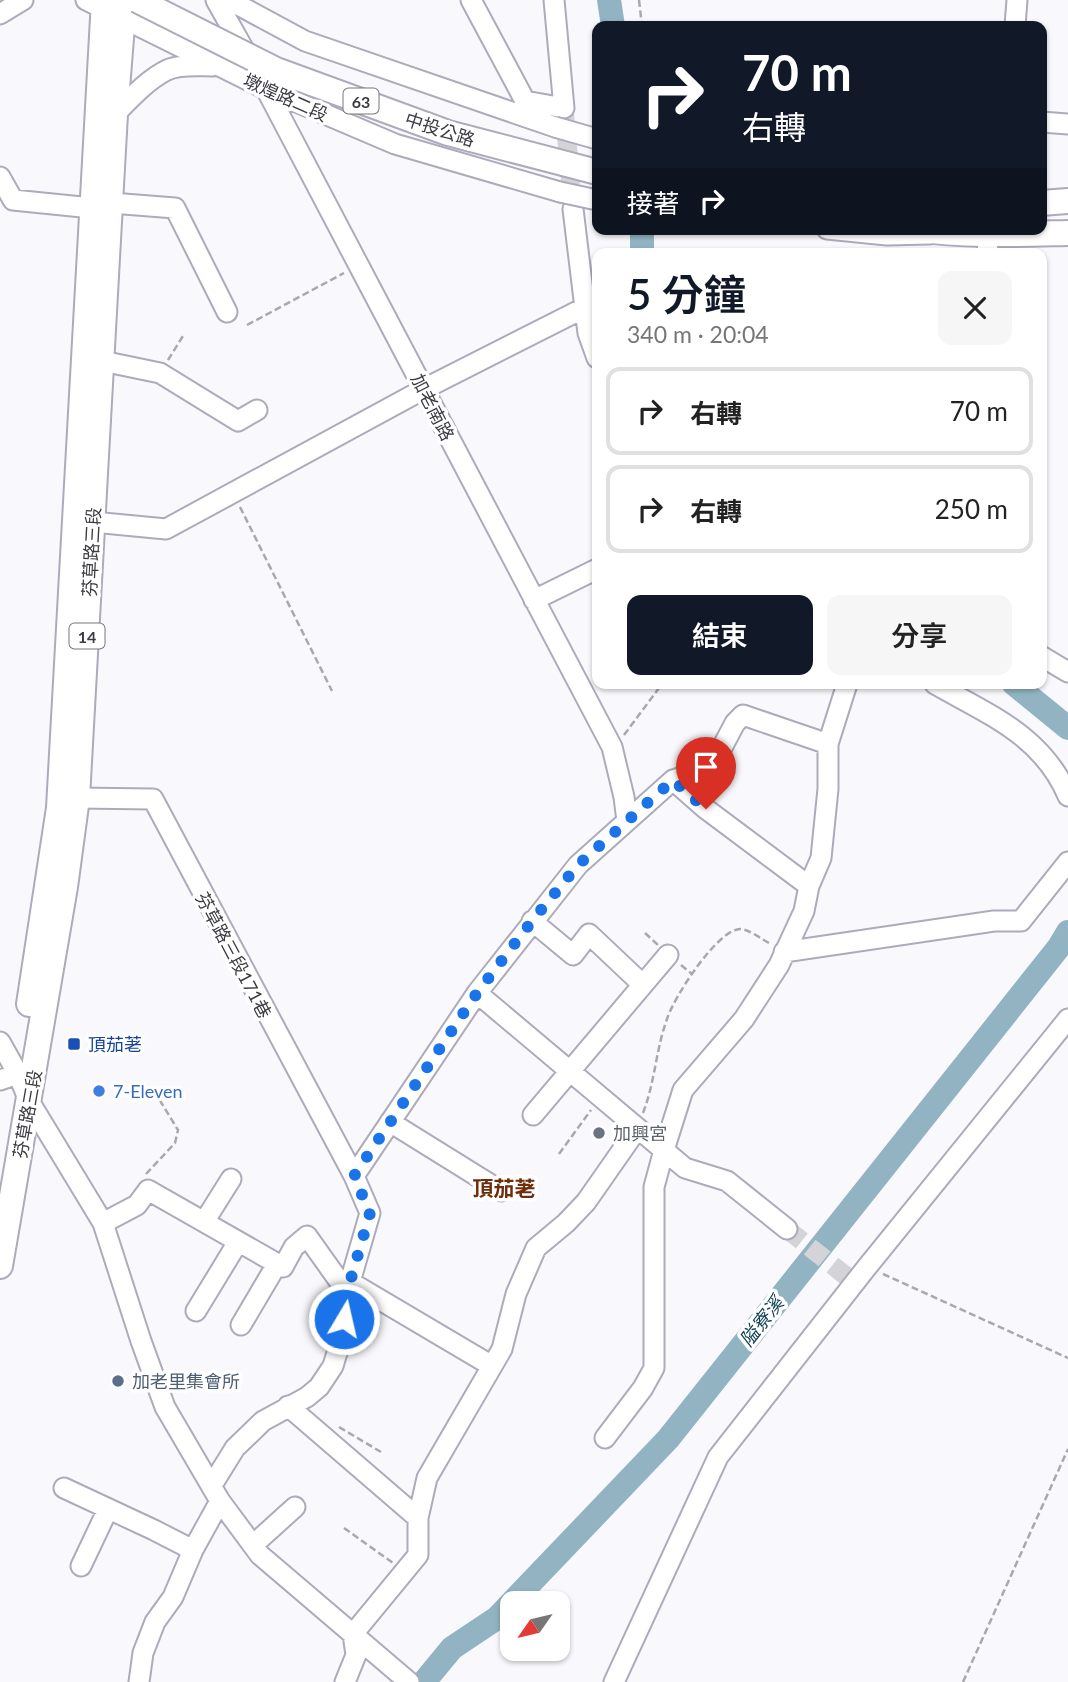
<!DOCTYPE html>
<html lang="zh-TW">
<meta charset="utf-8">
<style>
body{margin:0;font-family:Lato,"Noto Sans TC",sans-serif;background:#f6f6f6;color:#222;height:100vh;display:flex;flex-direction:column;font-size:26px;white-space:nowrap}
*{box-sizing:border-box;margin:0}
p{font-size:23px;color:#767676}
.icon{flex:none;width:38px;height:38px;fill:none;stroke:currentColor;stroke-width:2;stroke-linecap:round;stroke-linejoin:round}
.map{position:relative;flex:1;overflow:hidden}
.side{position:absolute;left:592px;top:248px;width:455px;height:441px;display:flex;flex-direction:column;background:#fff;border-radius:14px;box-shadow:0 2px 5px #0004}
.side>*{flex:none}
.hud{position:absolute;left:592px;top:21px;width:455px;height:214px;border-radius:14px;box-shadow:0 2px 5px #0004;background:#111827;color:#fff;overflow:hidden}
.needle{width:46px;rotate:236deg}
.fabs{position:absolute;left:500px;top:1591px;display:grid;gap:14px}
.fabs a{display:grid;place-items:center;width:70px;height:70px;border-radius:14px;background:#fff;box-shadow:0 2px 5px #0004;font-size:35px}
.pin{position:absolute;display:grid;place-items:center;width:60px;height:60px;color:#fff;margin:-72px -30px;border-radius:50% 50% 50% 0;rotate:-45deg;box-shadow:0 0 7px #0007}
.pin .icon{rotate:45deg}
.me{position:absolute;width:77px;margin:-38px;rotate:9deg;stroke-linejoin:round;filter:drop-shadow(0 0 5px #0008)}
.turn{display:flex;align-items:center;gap:24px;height:147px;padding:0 35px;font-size:32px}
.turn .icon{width:91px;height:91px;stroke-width:2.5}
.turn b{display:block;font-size:49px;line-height:60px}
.then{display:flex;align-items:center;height:66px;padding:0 35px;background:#0003;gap:14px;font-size:26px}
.round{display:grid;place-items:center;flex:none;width:74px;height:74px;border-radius:14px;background:#f6f6f6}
.summary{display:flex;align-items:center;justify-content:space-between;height:119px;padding:0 35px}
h1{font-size:42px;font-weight:600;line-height:52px;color:#111827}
.primary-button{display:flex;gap:14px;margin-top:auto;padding:14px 35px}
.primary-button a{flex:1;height:80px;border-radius:14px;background:#111827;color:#fff;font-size:28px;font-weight:600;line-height:80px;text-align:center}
.primary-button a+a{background:#f6f6f6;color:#222}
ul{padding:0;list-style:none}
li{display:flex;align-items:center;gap:21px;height:88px;margin:0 14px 10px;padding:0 21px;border:4px solid #e0e0e0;border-radius:14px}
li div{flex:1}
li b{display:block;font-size:26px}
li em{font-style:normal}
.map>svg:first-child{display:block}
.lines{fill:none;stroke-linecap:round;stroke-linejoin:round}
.river{stroke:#92b4c2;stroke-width:24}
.minor-tunnel{stroke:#d3d3d8;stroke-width:19;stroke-dasharray:19 10;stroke-linecap:butt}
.minor-casing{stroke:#adabbb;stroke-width:23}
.major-casing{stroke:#adabbb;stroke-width:28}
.path{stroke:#a8a8ad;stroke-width:2.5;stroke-dasharray:7 3.5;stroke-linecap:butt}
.minor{stroke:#fff;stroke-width:19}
.major{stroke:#fff;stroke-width:24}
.minor-bridge-casing{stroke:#adabbb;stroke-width:23;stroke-linecap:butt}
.major-bridge-casing{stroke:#adabbb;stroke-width:28;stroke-linecap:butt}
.minor-bridge{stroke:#fff;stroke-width:19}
.major-bridge{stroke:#fff;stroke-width:24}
.route{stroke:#1a73e8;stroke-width:12;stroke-dasharray:0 21.6}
.transit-dot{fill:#1a4fb4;stroke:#fff;stroke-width:2.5}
.shop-dot{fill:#3f7fe0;stroke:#fff;stroke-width:2.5}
.worship-dot{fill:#6b7280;stroke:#fff;stroke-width:2.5}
.service-dot{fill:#5c6f8a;stroke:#fff;stroke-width:2.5}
.labels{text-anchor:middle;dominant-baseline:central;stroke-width:7;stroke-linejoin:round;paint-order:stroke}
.shield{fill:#fff;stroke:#76767b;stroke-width:2}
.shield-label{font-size:16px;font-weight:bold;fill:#3c3b42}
.street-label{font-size:18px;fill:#3c3b42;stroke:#fff}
.transit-label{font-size:18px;fill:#164399;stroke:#fff;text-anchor:start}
.shop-label{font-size:18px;fill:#366cbe;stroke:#fff;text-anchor:start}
.worship-label{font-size:18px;fill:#5b616d;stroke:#fff;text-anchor:start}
.service-label{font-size:18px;fill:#4e5e75;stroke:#fff;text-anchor:start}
.water-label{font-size:19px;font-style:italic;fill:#134354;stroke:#fff}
.quarter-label{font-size:21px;font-weight:bold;fill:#6c2d0b;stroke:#fff}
</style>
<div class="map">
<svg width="1068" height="1682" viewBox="0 0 1068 1682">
<rect width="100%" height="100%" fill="#f9f9fd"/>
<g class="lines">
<!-- river -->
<path class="river" d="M609 0 613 26
M642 254V229
M1014 684 1068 728
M424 1682 452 1648 497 1618 668 1439 1059 947 1068 932"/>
<!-- minor-tunnel -->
<path class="minor-tunnel" d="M564 108 573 209
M787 1229 846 1276"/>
<defs>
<path id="minor" d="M86 0 266 89 395 144 560 192
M216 0 266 89 612 747 624 797 627 821
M229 0 305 41 555 127
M471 0 525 101 564 108 554 0
M0 14 23 0
M1015 26 1017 0
M115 114C130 99 147 80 167 70 180 64 198 66 212 66
M1041 122 1068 124
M0 177 13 200 92 208
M111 203 175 208 227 312
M573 209 588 333 597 358
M827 229 887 235 930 234
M987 254 989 229
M102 361 160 373 238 421 257 410
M93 522 166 529 424 389 584 308
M534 600 597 569
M1041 656 1068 672
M935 684C989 715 1042 735 1068 796
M673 780 706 809 809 886
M77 798 153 799 354 1176
M532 921 573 955 589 934 642 984
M784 952 994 921H1021L1068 862
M477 993 685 1168 727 1181 787 1229
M0 1042 18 1074 29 1101 103 1223 141 1341 165 1407 220 1501 260 1555 409 1682
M0 1080 18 1074
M533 1115 668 955
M390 1122 501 1191
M204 1222 231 1179
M103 1223 137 1205 148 1190 283 1267 294 1247 307 1236 349 1295
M350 1282 492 1366
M196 1311 238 1242
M241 1325 277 1264
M288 1406 418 1518
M605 1438 643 1388 654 1368V1187L664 1150 683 1090 744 1019 779 965 804 911 809 886 821 858 828 789V744L847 684
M212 1485 235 1448 263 1421 307 1397 319 1387 333 1366 340 1343 350 1282 370 1213 354 1176 477 993 578 865 673 780 701 771 716 759 735 723 743 715 828 744
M64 1488 154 1530 193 1550
M253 1545 295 1507
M81 1566 108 1509
M139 1682 143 1653 155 1622 173 1597 193 1550 220 1501
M345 1682 356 1655 353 1634 418 1555V1518L427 1478 502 1349 516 1294 536 1248 566 1223 586 1202 637 1129
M614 1682 718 1457 867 1267 1068 1019"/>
<path id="major" d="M1041 203 1068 201
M916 229C966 236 1017 234 1068 233
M29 1004 59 808 104 0
M0 1266 65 887 77 798 115 114 124 0"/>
</defs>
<!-- minor casing -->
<use href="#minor" class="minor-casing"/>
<!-- major casing -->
<use href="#major" class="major-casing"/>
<!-- path -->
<path class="path" d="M639 0 642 26
M247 325 344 273
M168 360 183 336
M240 507 332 691
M624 735 662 684
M645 933 658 945
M681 965 692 974
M643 1113C655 1082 656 1049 667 1019 674 997 717 930 740 929 749 929 761 939 769 943
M559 1154 591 1110
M146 1174 175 1143 178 1130 159 1099
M883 1274 1068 1358
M339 1427 381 1452
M344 1528 393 1563
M963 1682 1068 1449"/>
<!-- minor -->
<use href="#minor" class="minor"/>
<!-- major -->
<use href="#major" class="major"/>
<defs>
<path id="minor-bridge" d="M555 127 597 139
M560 192 597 200"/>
<path id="major-bridge" d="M137 0 276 70 448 133 597 172"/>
</defs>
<!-- minor-bridge casing -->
<use href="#minor-bridge" class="minor-bridge-casing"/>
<!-- major-bridge casing -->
<use href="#major-bridge" class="major-bridge-casing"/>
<!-- minor-bridge -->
<use href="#minor-bridge" class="minor-bridge"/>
<!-- major-bridge -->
<use href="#major-bridge" class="major-bridge"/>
</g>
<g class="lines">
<!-- route -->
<path class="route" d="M344 1319 350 1282 370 1213 354 1176 477 993 532 921 578 865 673 780 706 809"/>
</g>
<!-- markers -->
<rect class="transit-dot" x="67" y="1037" width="14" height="14" rx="3.5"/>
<circle class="shop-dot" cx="99" cy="1091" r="7"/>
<circle class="worship-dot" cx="599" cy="1133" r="7"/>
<circle class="service-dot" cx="118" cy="1381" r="7"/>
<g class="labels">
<!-- shield labels -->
<g class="shield">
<rect x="343.5" y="88.5" width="35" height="25" rx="5"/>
<rect x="69.5" y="623.5" width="35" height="25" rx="5"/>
</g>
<g class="shield-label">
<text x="361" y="101">63</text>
<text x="87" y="636">14</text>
</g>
<!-- street labels -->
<g class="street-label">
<text transform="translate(286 97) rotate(24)">墩煌路二段</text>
<text transform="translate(440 129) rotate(18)">中投公路</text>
<text transform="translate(433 407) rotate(63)">加老南路</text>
<text transform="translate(91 552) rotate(-87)">芬草路三段</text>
<text transform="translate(234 955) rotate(62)">芬草路三段171巷</text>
<text transform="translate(27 1114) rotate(-80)">芬草路三段</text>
</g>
<!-- transit labels -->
<g class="transit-label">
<text x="88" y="1044">頂茄荖</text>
</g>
<!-- shop labels -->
<g class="shop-label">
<text x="113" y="1091">7-Eleven</text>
</g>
<!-- worship labels -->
<g class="worship-label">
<text x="613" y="1133">加興宮</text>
</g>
<!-- service labels -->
<g class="service-label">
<text x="132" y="1381">加老里集會所</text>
</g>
<!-- water labels -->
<g class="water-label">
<text transform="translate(761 1321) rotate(-52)">隘寮溪</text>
</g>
<!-- quarter labels -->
<g class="quarter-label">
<text x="504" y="1187">頂茄荖</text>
</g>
</g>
</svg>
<div class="fabs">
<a><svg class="needle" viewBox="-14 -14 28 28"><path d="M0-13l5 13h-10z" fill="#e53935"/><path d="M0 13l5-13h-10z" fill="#767676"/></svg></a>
</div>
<div class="pin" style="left:706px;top:809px;background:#d93025"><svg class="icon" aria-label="arrive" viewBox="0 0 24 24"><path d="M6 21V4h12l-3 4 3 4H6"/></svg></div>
<svg class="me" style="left:344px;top:1319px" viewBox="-20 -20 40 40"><circle r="17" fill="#1a73e8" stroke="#fff" stroke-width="3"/><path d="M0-11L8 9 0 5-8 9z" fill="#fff"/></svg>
<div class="hud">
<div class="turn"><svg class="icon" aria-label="right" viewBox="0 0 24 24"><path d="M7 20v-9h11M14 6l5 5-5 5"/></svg><div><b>70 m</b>右轉</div></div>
<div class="then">接著<svg class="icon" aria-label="right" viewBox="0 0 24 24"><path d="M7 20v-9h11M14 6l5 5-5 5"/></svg></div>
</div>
<section class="side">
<div class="summary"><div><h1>5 分鐘</h1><p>340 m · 20:04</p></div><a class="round"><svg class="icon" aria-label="close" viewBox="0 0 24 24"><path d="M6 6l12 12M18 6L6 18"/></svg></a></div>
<ul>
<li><svg class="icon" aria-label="right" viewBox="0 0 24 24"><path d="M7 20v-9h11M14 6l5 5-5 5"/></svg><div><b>右轉</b></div><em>70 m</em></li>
<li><svg class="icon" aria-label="right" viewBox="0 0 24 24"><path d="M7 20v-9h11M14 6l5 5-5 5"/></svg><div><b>右轉</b></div><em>250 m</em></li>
</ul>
<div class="primary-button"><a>結束</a><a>分享</a></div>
</section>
</div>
